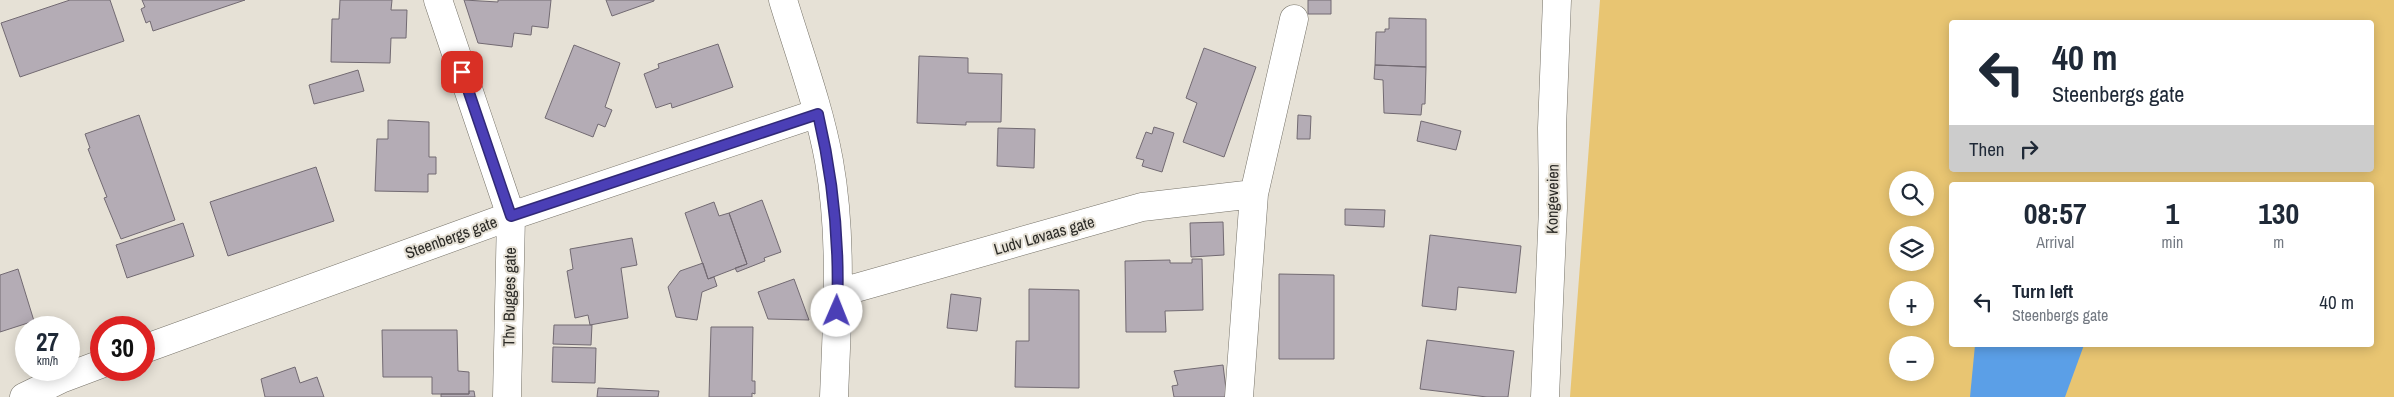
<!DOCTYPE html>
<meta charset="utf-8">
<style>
body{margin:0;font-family:"Archivo Narrow",sans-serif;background:#f2f2f3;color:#1f2937;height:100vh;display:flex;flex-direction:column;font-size:19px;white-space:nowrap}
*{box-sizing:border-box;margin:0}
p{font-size:16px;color:#747a83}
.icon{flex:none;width:28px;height:28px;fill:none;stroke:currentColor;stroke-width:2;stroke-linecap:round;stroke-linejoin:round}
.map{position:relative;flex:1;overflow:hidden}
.sheet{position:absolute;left:1949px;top:182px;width:425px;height:165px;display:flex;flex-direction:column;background:#fff;border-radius:5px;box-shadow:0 2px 12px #0003}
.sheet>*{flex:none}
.hud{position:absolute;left:1949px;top:20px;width:425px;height:152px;border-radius:5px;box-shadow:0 2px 12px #0003;background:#fff;color:#1f2937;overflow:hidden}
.controls{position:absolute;left:1889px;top:171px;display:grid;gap:10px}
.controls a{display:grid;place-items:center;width:45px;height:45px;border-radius:50%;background:#fff;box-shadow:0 2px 12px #0003;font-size:25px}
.speed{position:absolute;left:15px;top:316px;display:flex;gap:10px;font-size:25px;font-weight:700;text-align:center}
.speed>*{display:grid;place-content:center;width:65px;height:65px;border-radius:50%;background:#fff;box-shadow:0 2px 12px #0003;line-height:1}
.speed small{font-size:12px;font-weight:400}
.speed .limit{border:8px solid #d22;background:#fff;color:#111}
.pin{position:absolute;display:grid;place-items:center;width:42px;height:42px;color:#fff;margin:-21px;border-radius:10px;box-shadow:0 2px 8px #0006}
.me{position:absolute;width:55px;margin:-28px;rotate:1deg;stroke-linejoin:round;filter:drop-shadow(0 0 4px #0008)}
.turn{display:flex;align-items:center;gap:18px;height:105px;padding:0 20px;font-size:22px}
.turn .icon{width:65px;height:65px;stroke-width:2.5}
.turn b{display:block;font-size:35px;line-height:42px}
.then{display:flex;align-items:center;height:48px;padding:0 20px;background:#0003;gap:10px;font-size:19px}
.eta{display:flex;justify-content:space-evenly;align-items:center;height:85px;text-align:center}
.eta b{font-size:30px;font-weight:800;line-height:35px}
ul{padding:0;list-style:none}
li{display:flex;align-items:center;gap:15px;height:70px;padding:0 20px}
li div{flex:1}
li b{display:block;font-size:19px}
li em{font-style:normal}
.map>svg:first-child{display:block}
.green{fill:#e8c572;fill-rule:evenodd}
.water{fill:#5b9fe7}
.building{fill:#b4acb5;stroke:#726a72}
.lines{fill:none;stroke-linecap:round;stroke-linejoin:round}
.street-casing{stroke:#777369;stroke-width:29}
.street{stroke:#fff;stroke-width:28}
.route-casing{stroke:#312976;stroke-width:12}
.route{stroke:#4b3fb6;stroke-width:9}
.labels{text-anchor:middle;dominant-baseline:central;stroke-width:4;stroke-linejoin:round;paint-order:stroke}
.street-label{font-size:16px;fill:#2c2b27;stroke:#e6e1d6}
</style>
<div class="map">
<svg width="2394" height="397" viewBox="0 0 2394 397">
<rect width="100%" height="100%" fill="#e6e1d6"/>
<!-- green -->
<path class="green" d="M1600 0H2394V397H1570ZM1951 22H2371V170H1951ZM1898 180H1925V208H1898ZM1951 185H2371V345H1951ZM1898 235H1925V262H1898ZM1898 290H1925V318H1898ZM1898 345H1925V372H1898Z"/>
<!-- water -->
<path class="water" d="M1975 345H2084L2065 397H1970Z"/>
<!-- building -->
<path class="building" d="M70 0H110L124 41 20 77 1 23Z
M142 0H245L153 31 150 21 146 23 141 9 145 7Z
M340 0H392L391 10H407L406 38H391L390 63 331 62 332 19H339Z
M464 0 498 2V0H551L548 28 532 26 531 35 514 33 512 47 478 43Z
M606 0H654V1L612 16Z
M1308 0H1331V14H1308Z
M1389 18 1426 19V67L1375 65 1376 32H1385V29H1389Z
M718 44 733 87 672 108 671 103 656 108 644 74 659 68 658 64Z
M574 45 620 63 605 107 612 110 605 127 598 124 593 137 545 118Z
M1204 48 1256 67 1224 157 1183 142 1197 103 1186 98Z
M919 56 968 58V73L1002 74 1001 122H966V125L917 123Z
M1375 65 1426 67 1425 104H1422L1421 115 1384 113 1383 80 1374 79Z
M358 70 364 91 314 104 309 85Z
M139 115 175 220 121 239 104 198 107 197 88 149 90 148 85 134Z
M1298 115 1311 116 1310 139H1297Z
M388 120 429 122V157H436V174H428V192L375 191 377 139H388Z
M1421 121 1461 131 1456 150 1417 141Z
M1154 127 1174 133 1162 172 1142 166 1144 160 1136 158 1146 132 1152 134Z
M998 128 1035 129 1034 168 997 166Z
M316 167 334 221 228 256 210 202Z
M762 200 781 252 764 258 765 261 737 272 735 268 747 264 729 213Z
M714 202 719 216 729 213 747 264 708 279 685 213Z
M1345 209 1385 210 1384 227 1345 225Z
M1223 222 1224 255 1191 257 1190 223Z
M183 223 194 256 127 278 116 245Z
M1430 235 1521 246 1516 293 1458 287 1456 310 1422 306Z
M632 238 637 265 621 268 628 318 590 325 588 315 575 318 567 271 573 269 570 249Z
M1192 259H1202L1203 310 1165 311 1166 332H1126L1125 261 1170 260V263H1192Z
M703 263 708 279 714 277 717 286 702 292 697 320 676 317 668 287 680 271Z
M18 269 34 321 0 332V275Z
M1279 274 1334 275V359H1279Z
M794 279 809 320 768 319 758 292Z
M1029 289 1079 290V388L1015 387 1016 341H1029Z
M951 294 981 298 977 331 947 328Z
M554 325H592L591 345 553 344Z
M711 327H753L752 381H755V394L752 393V397H709Z
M382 330H457L458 371 469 372V394H432V377H383Z
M1427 340 1514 351 1508 397H1487L1420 389Z
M553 347 596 348 595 383 552 382Z
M1223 365 1227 397H1174L1172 386 1178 385 1174 371Z
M295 367 300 383 317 377 324 397H265L261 379Z
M598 388 659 391 658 397H597Z
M469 391H474L475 397H441V394H469Z"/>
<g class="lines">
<defs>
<path id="street" d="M438 0 511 216 507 397
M783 0C799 53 819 106 829 161 843 239 837 319 834 397
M838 293 1142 207 1254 194
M144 349 511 216 818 113
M24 397 61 379 101 364
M1239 397 1254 194 1294 19
M1545 397 1553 208 1552 128 1557 0"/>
</defs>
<!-- street casing -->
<use href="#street" class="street-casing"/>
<!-- street -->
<use href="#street" class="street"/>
</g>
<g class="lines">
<defs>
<path id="route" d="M462 72 511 216 818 114C833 178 840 244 837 311"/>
</defs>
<!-- route casing -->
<use href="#route" class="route-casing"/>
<!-- route -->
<use href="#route" class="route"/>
</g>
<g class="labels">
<!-- street labels -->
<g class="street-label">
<text transform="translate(1552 199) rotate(-89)">Kongeveien</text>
<text transform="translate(1044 235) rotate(-16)">Ludv Løvaas gate</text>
<text transform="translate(451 237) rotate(-20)">Steenbergs gate</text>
<text transform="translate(509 297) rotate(-89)">Thv Bugges gate</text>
</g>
</g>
</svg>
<div class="controls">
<a><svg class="icon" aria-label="search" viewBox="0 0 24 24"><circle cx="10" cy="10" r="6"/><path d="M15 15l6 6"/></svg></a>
<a><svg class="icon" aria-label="layers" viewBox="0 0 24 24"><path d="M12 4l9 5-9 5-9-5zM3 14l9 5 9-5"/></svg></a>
<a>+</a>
<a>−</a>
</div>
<div class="speed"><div>27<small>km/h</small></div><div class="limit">30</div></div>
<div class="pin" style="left:462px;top:72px;background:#d93025"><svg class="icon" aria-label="arrive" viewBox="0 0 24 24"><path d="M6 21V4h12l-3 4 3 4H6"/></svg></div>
<svg class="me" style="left:837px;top:311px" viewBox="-20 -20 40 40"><circle r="19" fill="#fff"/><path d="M0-13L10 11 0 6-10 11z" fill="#4b3fb6"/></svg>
<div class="hud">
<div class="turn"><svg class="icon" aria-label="left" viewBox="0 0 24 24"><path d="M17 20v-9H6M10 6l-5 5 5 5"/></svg><div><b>40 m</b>Steenbergs gate</div></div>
<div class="then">Then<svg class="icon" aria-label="right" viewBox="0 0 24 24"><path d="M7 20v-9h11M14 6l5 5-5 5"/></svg></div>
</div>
<section class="sheet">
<div class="eta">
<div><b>08:57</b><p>Arrival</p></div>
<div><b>1</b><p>min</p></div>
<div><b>130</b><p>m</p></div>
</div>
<ul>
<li><svg class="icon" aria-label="left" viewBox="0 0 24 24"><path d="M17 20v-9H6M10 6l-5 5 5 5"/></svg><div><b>Turn left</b><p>Steenbergs gate</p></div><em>40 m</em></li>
</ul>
</section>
</div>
